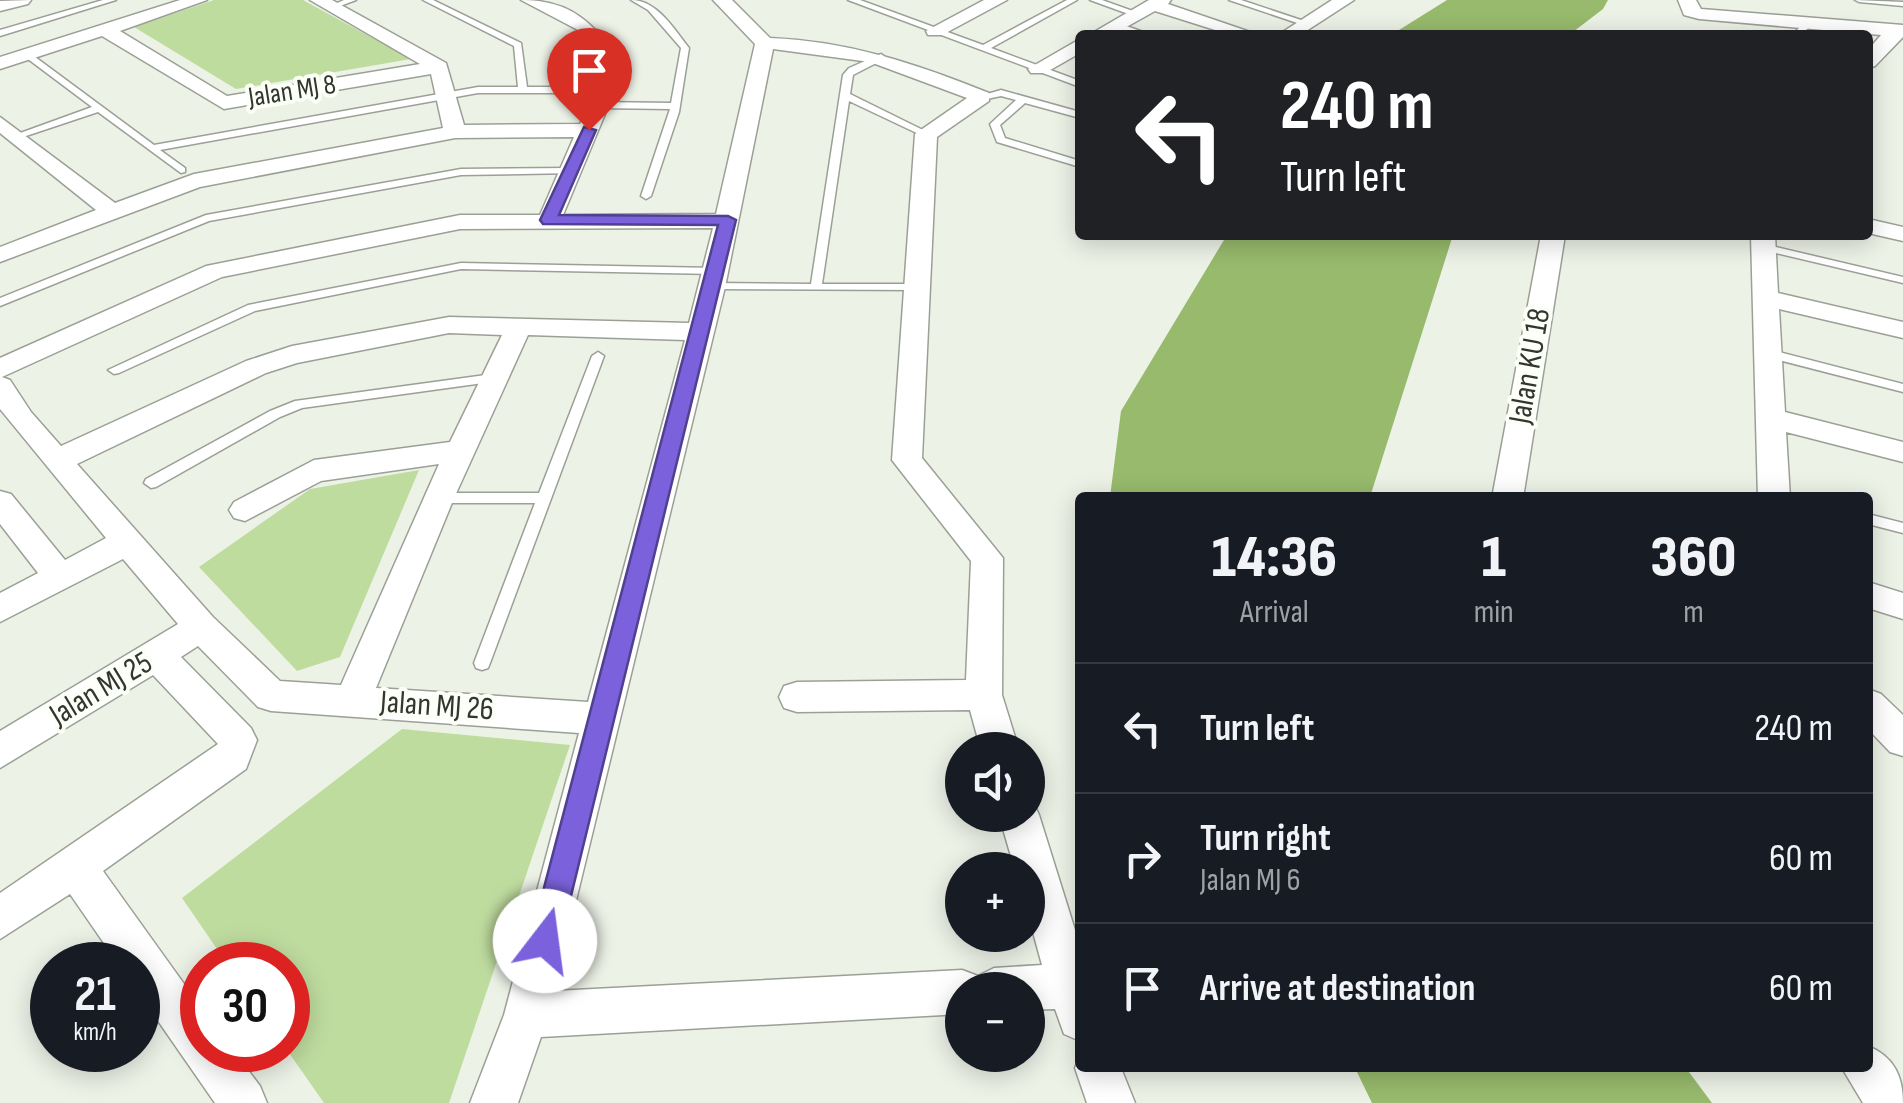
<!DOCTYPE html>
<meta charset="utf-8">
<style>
body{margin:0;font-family:"Sofia Sans Condensed",sans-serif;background:#242831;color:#f1f3f6;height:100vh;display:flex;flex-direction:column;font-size:38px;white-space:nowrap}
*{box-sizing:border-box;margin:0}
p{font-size:32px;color:#9ea1a6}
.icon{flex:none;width:55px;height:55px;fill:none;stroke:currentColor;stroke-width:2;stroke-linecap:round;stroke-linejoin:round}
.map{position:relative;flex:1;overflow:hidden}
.drawer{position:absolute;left:1075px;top:492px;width:798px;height:580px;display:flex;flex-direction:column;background:#171b24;border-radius:10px;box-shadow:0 5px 25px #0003}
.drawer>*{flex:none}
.banner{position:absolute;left:1075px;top:30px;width:798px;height:210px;border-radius:10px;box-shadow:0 5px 25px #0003;background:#202124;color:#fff;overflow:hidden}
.controls{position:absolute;left:945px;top:732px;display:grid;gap:20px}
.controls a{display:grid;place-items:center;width:100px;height:100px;border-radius:50%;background:#171b24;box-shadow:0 5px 25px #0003;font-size:50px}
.speed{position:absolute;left:30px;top:942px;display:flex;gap:20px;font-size:50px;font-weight:700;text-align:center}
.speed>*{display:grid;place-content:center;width:130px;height:130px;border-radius:50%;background:#171b24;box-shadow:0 5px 25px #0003;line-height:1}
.speed small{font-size:25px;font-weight:400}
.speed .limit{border:15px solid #d22;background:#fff;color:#111}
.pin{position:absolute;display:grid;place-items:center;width:85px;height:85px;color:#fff;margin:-102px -42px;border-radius:50% 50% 50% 0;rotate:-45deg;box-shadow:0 0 10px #0007}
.pin .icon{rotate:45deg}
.me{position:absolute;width:110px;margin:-55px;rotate:15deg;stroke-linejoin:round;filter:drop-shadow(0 0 8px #0008)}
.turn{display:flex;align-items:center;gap:35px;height:210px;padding:0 40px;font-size:45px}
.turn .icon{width:130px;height:130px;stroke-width:2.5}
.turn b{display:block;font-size:70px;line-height:85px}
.eta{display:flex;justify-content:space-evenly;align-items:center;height:170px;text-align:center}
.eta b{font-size:60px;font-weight:800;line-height:70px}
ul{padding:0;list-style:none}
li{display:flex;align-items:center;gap:30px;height:130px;padding:0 40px;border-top:2px solid #363941}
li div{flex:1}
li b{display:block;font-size:38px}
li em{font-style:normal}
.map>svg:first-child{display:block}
.green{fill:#bfdc9f}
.water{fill:#97ba6c}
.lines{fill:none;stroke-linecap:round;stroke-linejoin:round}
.lane-casing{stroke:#9ba096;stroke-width:3}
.street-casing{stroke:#9ba096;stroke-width:3}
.lane{fill:#fff;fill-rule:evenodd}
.street{fill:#fff;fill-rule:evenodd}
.route{fill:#7b62dc;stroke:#50408f;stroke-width:2.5}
.labels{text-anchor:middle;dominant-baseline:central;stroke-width:8;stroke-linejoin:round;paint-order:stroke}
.far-street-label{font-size:28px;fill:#333531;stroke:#fbfff6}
.street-label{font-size:32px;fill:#333531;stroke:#fbfff6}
</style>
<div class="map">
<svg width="1903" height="1103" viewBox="0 0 1903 1103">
<rect width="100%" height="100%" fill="#edf2e7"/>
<!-- green -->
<path class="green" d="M214 0H303L411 59 236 89 134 27Z
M419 470 340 657 297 671 199 567 310 489Z
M402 729 570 745 449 1103H324L287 1050 288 965H228L182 898Z"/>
<!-- water -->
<path class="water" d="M1447 0H1608L1603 9 1569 35H1391Z
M1227 235H1453L1370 497H1110L1121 411Z
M1355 1068H1686L1712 1103H1372Z"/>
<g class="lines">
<defs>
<path id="lane" d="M103 0H116L0 36V30Z
M344 0H356L332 9 328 7Z
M423 0H433L521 43 527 87H605L610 90 605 93H478L160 150 185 168V172L181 173 98 112 20 138 12 136 92 107 24 56V52L27 51 154 145 478 87H518L514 46Z
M631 0C657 0 674 29 689 48L679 112 651 196 646 199 641 196 670 109 598 108 593 105 598 102 671 103 681 48 648 10Z
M848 0H860L983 45 1067 0H1077L991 48 1080 81V87Z
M1090 0H1102L1141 14 1134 16Z
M1229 0H1241L1313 24 1306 26Z
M1855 0 1903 2V6L1859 2Z
M1806 21 1813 23 1801 35H1792Z
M1115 22 1146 33 1147 35H1135L1112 27V23Z
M881 54 885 57 884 59 853 75 850 94 931 134 923 136 849 101 822 284H915L919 286V290L708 289V285L712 283 811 284 843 75 849 68Z
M1001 90 1080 112V118L1025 103 1000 125 1005 138 1080 161V167L997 142 990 124 1016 100 1001 96 982 100 977 97Z
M570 168 575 171 574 173 461 175 209 221 0 306V298L206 215 461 169Z
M1763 244 1903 277V283L1759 249V245Z
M461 263 716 268 722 271 716 274 461 269 255 311 119 373 114 374 108 370 248 305Z
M1767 349 1903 384V392L1763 356 1761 353Z
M598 352 604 356 490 663 488 668 482 670 476 668 474 663 535 503H438L431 498 438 493H539L592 356Z
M493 374 498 375 499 378 498 381 302 408 280 417 156 487 151 488 144 483 146 479 270 411 295 401Z
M1868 514 1903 523V533L1868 524Z"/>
<path id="street" d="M31 0 28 4 0 11V1Z
M180 0H207L120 31 227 96 420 64 310 0H332L446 63 464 125 580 124 595 90 601 62 578 30 521 0C572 0 593 23 621 62L615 90 563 215 716 214 755 44 713 0H732L770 38C848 41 917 64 989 93V101L937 137 922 458 1003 558 1002 695 1019 750H981L970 710 797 712 784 708 779 697 784 686 797 682 966 680 971 561 892 460 915 134 967 98 870 62 773 49 725 287 554 991 962 970 978 976 994 968 1042 965 1028 914V870H1015L999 815H1028V800L1033 802 1039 815 1080 946V1041L1064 1034 1055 1009 1028 1010V990H962V1014L541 1037 518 1103H470L504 1015 579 733 271 711 258 707 198 646 181 657 251 728 257 740 246 769 103 871 202 1009V1050H233L260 1086 267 1103H215L138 992V965H119L70 894 0 939V893L218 744 153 675 0 768V731L178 624 123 559 0 622V593L38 573 0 524V491L11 494 65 560 106 538 0 409V358L206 266 460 215H540L574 137 455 138 200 187 0 262V247L96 210 0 133V117L115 203 194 174 443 128 431 74 224 109 102 36 0 69V57ZM713 228 689 323 449 317 292 346 246 361 61 446 31 412 10 380 2 377 222 277 460 229ZM449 333 502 335 450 442 314 460 234 502 229 510 234 518 245 521 321 481 439 464 341 685 280 681 213 617 77 464 266 373 297 363ZM528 335 685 340 588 702 376 688 454 498Z
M984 0H1007L942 35H928L926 31Z
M1149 0H1171L1168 4 1259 35H1231L1155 11 1112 35H1089Z
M1332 0H1354L1300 35H1278Z
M1678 0H1696L1701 9 1903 25V37L1875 66 1868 68V50L1881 35 1699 19 1684 15Z
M1080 39V53L1045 73H1031L1028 69Z
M1868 219 1903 227V241L1868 233Z
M1541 235H1565L1523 498H1492Z
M1751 235H1775L1778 293 1903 322V338L1779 309 1785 412 1903 442V462L1786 432 1790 498H1758Z
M1868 582 1903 593V619L1868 608Z
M1868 689 1881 694 1903 715V756L1890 752 1868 729Z
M1868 1046C1894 1057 1903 1076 1903 1103H1863L1842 1068H1868Z
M1080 1055V1068H1121L1135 1103H1087L1075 1068Z"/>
</defs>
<!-- lane casing -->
<use href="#lane" class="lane-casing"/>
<!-- street casing -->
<use href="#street" class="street-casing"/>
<!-- lane -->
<use href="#lane" class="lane"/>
<!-- street -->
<use href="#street" class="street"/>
</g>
<!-- route -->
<path class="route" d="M584 127 596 130 559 215 728 216 736 220 560 941 556 952 545 956 534 952 530 941 718 225 543 224 540 220Z"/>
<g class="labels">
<!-- far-street labels -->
<g class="far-street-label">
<text transform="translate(292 91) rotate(-9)">Jalan MJ 8</text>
</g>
<!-- street labels -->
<g class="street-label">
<text transform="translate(1530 366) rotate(-80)">Jalan KU 18</text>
<text transform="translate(101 689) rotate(-31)">Jalan MJ 25</text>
<text transform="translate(437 706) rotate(4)">Jalan MJ 26</text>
</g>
</g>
</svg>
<div class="controls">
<a><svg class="icon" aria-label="sound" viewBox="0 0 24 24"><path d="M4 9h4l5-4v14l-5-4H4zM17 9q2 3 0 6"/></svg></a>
<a>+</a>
<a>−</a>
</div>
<div class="speed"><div>21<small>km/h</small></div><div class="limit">30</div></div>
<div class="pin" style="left:589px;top:130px;background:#d93025"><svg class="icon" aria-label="arrive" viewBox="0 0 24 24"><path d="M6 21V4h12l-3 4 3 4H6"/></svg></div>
<svg class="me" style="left:545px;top:941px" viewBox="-20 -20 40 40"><circle r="19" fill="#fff"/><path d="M0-13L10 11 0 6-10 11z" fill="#7b62dc"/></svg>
<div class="banner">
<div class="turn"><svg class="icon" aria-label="left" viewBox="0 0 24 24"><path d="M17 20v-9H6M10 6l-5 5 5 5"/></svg><div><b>240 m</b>Turn left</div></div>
</div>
<section class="drawer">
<div class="eta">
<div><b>14:36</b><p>Arrival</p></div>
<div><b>1</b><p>min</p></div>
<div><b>360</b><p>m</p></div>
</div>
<ul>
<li><svg class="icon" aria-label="left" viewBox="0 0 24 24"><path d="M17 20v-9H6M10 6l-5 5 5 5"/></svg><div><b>Turn left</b></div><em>240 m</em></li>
<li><svg class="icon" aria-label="right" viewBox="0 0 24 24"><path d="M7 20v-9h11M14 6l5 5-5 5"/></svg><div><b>Turn right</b><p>Jalan MJ 6</p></div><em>60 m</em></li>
<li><svg class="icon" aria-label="arrive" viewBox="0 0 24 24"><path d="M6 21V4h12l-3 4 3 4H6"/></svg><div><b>Arrive at destination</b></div><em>60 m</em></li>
</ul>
</section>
</div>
